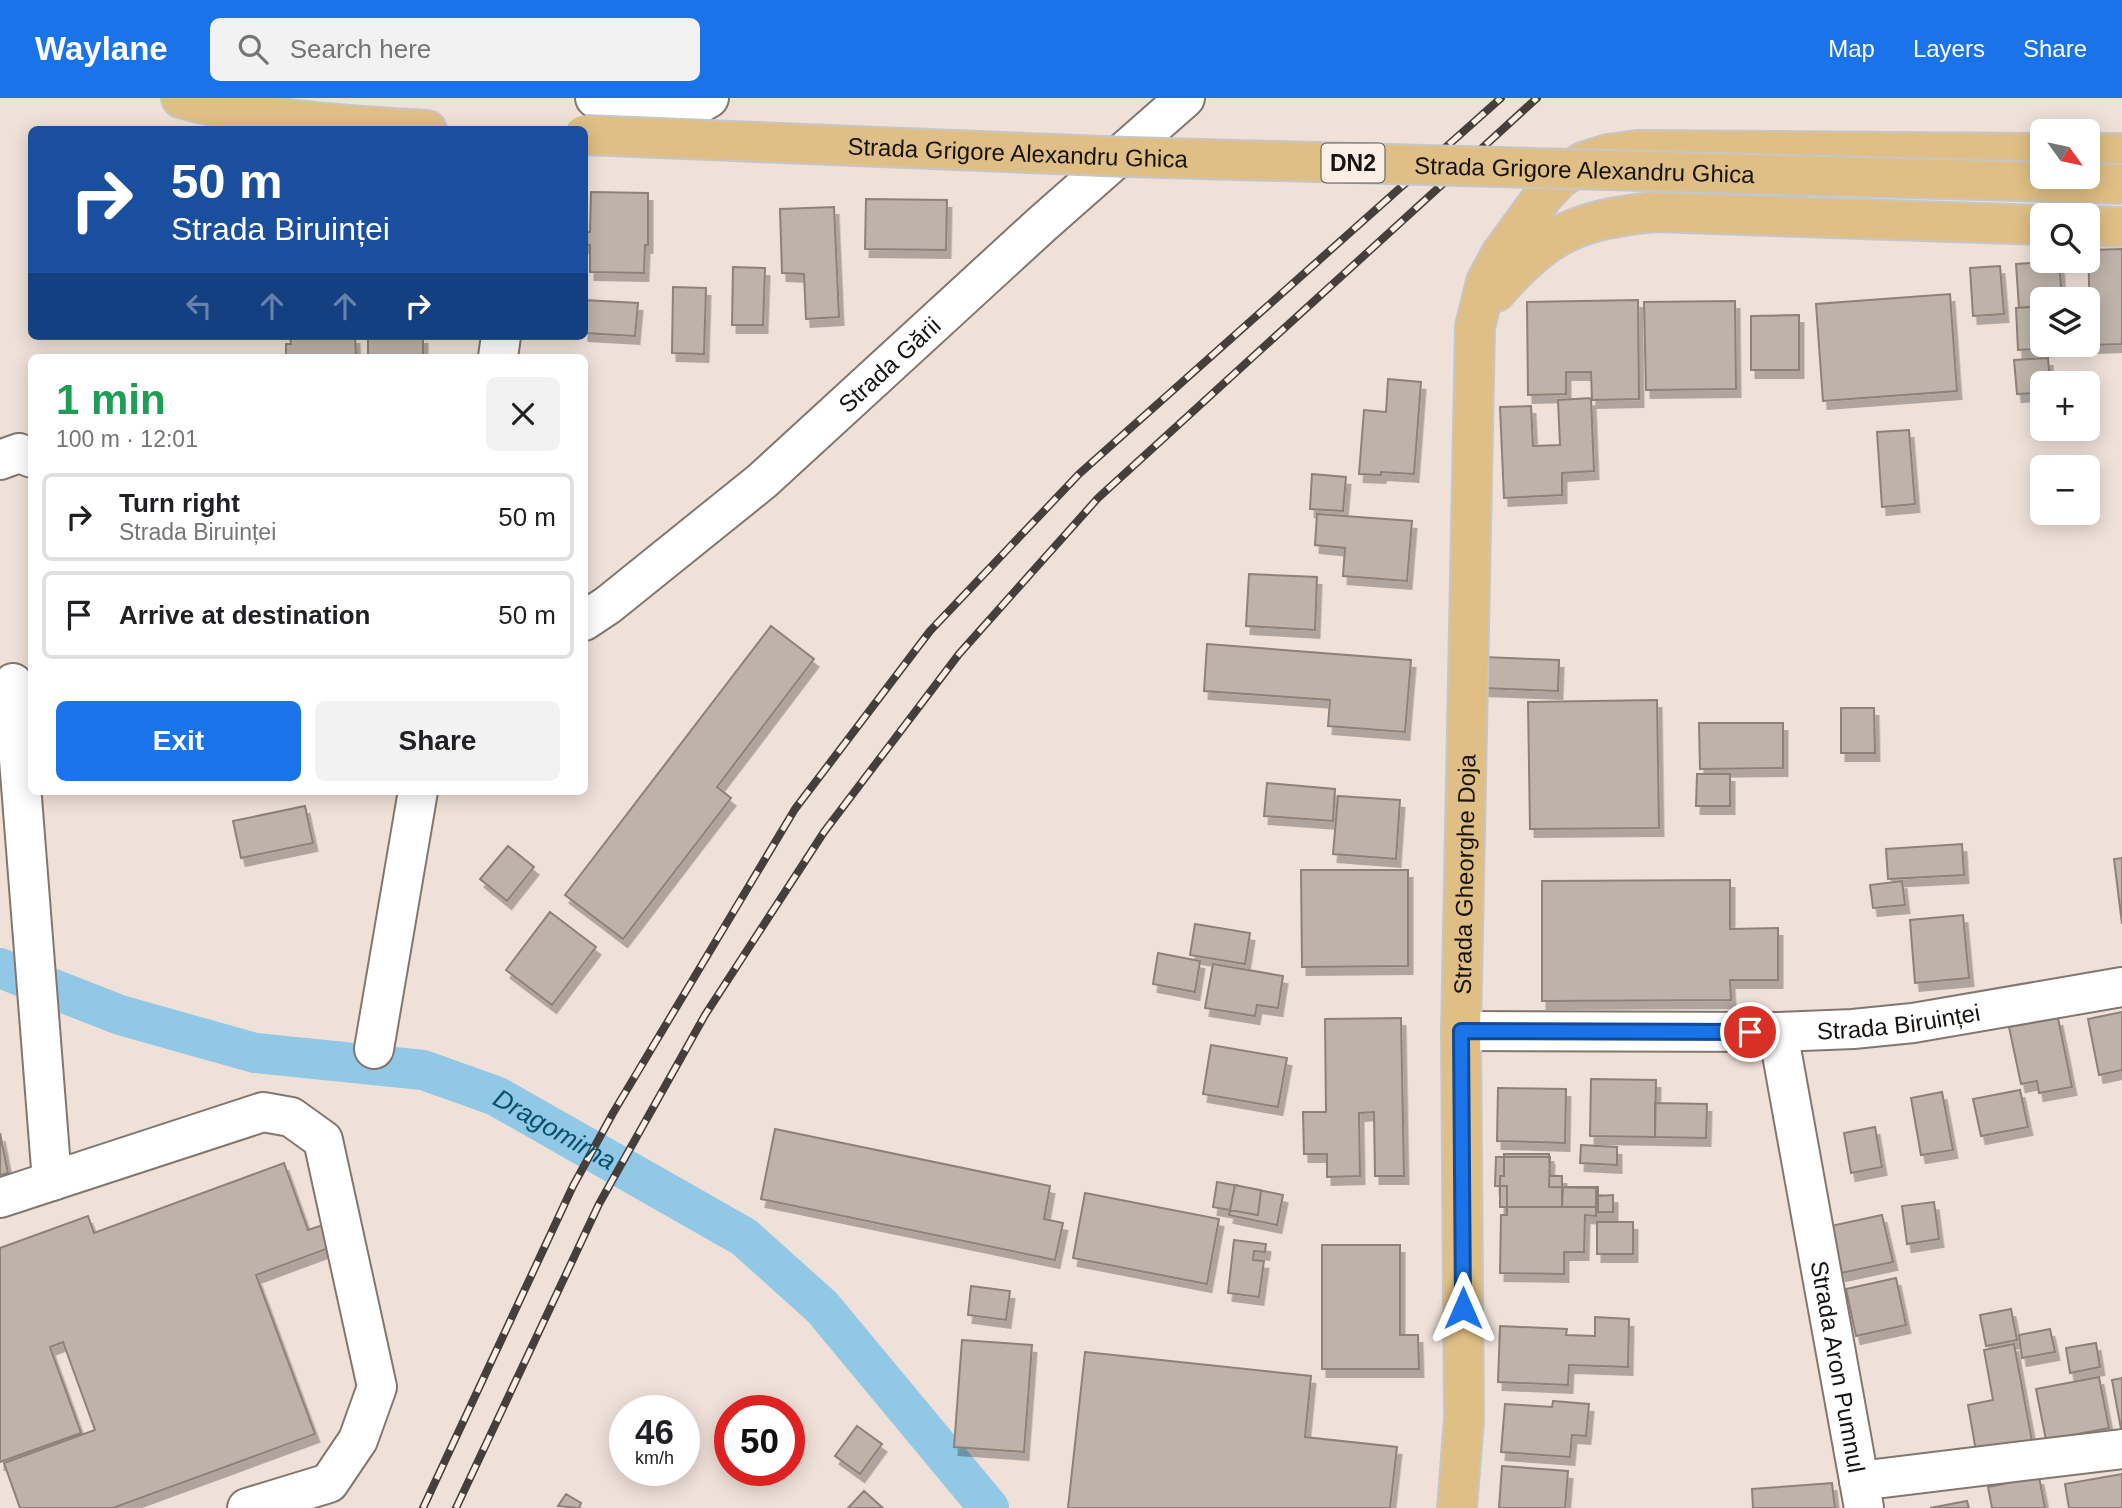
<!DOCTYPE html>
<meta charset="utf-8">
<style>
body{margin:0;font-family:Arial,sans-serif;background:#f2f2f2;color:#202124;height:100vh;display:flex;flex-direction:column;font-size:26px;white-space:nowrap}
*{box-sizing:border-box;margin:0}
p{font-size:23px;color:#757577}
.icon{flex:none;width:38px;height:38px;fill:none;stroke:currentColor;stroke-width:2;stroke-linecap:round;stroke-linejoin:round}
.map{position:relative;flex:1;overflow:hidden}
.side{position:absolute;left:28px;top:256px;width:560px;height:441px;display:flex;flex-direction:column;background:#fff;border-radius:10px;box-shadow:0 4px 18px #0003}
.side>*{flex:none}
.hud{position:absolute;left:28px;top:28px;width:560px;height:214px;border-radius:10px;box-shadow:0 4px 18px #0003;background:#1a4fa0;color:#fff;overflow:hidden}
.needle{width:46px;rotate:123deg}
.fabs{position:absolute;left:2030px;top:21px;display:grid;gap:14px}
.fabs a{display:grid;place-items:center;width:70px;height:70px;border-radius:10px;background:#fff;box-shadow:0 4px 18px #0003;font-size:35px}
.speed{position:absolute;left:609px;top:1297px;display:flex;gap:14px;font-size:35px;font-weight:700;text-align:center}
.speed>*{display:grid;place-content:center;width:91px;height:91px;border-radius:50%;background:#fff;box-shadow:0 4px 18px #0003;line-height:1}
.speed small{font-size:18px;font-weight:400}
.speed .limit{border:10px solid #d22;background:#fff;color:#111}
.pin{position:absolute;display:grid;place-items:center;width:60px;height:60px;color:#fff;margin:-30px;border:4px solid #fff;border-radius:50%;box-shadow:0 2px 7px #0007}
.me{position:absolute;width:77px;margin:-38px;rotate:0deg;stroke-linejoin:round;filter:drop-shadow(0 0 5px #0008)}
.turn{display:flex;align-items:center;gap:24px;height:147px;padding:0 28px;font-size:32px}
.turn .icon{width:91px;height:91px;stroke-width:2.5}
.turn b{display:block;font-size:49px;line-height:60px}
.lanes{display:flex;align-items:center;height:66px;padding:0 28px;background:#0003;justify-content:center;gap:35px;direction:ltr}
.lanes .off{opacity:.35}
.round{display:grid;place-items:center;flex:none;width:74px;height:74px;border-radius:10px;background:#f2f2f2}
.head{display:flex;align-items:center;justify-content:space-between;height:119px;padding:0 28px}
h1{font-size:42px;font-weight:700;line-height:52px;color:#1e9e55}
.cta{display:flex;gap:14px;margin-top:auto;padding:14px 28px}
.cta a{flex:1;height:80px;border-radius:10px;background:#1a73e8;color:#fff;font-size:28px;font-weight:700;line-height:80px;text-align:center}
.cta a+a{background:#f2f2f2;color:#202124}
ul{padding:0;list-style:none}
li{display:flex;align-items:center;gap:21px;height:88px;margin:0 14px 10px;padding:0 14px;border:4px solid #e0e0e0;border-radius:10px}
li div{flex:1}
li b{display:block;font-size:26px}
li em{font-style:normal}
header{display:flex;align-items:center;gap:42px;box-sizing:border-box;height:98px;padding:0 35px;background:#1a73e8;color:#fff}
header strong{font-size:33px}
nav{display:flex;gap:38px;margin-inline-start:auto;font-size:24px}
.search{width:490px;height:63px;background:#f2f2f2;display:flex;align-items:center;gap:18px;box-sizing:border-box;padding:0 24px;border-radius:10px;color:#757577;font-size:26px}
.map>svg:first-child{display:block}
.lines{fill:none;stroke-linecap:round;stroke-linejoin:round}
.canal{stroke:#90c8e5;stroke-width:40}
.building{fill:#bfb3a9;stroke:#8d8178;stroke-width:2;filter:url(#shadow)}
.minor-casing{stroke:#82776e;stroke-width:42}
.major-casing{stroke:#c7c6c6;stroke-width:42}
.minor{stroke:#fff;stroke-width:38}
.major{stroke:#dfbf85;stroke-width:38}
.rail-casing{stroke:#453e3a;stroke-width:8}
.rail{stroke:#fcefe5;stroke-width:5;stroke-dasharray:16;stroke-linecap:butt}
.major-bridge-casing{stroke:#c7c6c6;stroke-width:42;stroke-linecap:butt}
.major-bridge{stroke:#dfbf85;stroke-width:38}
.route-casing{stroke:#114b97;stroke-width:18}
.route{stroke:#1a73e8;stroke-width:12}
.labels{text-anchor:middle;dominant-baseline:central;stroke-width:5;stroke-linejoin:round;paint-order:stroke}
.shield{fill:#fcefe5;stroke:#5c5550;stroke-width:2}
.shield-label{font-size:23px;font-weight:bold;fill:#171310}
.street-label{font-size:24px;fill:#171310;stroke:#fcefe5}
.water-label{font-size:26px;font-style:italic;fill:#05506e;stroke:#fcefe5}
</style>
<header>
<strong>Waylane</strong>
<div class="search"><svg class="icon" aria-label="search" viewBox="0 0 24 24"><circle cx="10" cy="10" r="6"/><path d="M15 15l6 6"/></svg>Search here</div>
<nav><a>Map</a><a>Layers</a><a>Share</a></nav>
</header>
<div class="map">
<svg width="2122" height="1410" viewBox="0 0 2122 1410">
<defs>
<filter id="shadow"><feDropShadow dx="4.5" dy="8" stdDeviation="0" flood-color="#0004"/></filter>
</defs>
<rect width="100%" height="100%" fill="#efe1d8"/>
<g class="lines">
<!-- canal -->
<path class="canal" id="s1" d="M0 870 120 917 255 955 423 972 496 998 744 1139 822 1209 989 1410"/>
</g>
<!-- building -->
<path class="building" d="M591 94 648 95V147H645L644 175 590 174V147H584V134H590Z
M866 101 947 102 946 152 865 151Z
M834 109 839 219 806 221 804 176 782 175 780 111Z
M2122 151V246L2091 247 2088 152Z
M2059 163 2062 201H2042V208L2019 210 2016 166Z
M2000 168 2004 216 1973 218 1970 170Z
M733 169 765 170 763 227H732Z
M673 189 706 190 704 256 672 255Z
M1950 196 1957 293 1823 303 1816 206Z
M584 202 638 205 635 238 584 235Z
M1638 202 1639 301 1592 302 1591 274H1566V296L1528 297 1527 204Z
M1735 203 1736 291 1646 292 1644 204Z
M2042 208V247L2083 248 2018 252 2016 210Z
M1799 217V272H1751V218Z
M290 238H355L356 259H286V246H291Z
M368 238H423V259H368Z
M2048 260 2050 285H2042V295L2017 296 2014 262Z
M1388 281 1421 284 1414 376 1381 374V377L1359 376 1364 312 1386 314Z
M1591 300 1594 373 1562 375V397L1504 400 1500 309 1531 308 1533 348 1560 347 1558 302Z
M1909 332 1915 406 1882 409 1877 334Z
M1312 376 1346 379 1343 413 1310 411Z
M1317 416 1412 423 1407 483 1343 478 1345 450 1315 447Z
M1249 476 1317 479 1315 532 1246 528Z
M771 528 814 561 717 689 731 700 623 841 565 797Z
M1207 546 1411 562 1405 634 1328 628 1330 602 1204 593Z
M1483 559 1559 562 1558 593 1482 590Z
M1657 602 1659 730 1530 731 1528 604Z
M1841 610H1874L1875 655H1841Z
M1699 625H1783V670L1700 671Z
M1697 676H1730V708H1696Z
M1267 685 1335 691 1333 723 1264 718Z
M1338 698 1400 702 1396 761 1333 756Z
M305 708 313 745 241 760 233 723Z
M1962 746 1964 777 1888 781 1886 751Z
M508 748 534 769 507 803 480 781Z
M2122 760V826L2114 761Z
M1301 772H1408V868L1302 869Z
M1730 782V831L1778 830V882H1730L1731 902 1542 903V783Z
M1902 783 1905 807 1873 810 1870 787Z
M550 814 596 849 552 907 506 872Z
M1963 817 1969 880 1915 885 1910 822Z
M1195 826 1250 835 1245 866 1190 857Z
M1158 855 1200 863 1195 894 1153 886Z
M1213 866 1283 878 1278 910 1257 907 1255 918 1205 910Z
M2122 914V972L2099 977 2088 921Z
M1401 920 1404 1078H1375L1374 1014 1359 1015 1360 1078 1327 1079V1056H1304L1303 1014H1326L1325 921Z
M2058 920 2072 989 2039 995 2037 983 2021 986 2009 929Z
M1211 947 1287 960 1278 1009 1203 996Z
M1591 981 1656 982 1655 1039 1590 1038Z
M1498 990 1566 991 1565 1045 1497 1043Z
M2020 992 2028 1029 1981 1038 1973 1001Z
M1942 994 1953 1052 1921 1057 1911 1000Z
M1655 1005 1707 1006 1706 1040 1655 1039Z
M1875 1029 1882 1069 1851 1075 1844 1035Z
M775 1031 1050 1088 1044 1121 1063 1125 1055 1162 761 1101Z
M0 1035 8 1075 0 1077Z
M1581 1047 1617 1049V1067L1580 1065Z
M1504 1056H1549L1550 1078H1562V1109H1500V1078H1504Z
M1496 1059H1550L1549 1089 1596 1090V1118L1585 1117 1584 1154H1564V1176L1500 1175 1501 1117H1507V1088H1495Z
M284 1065 308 1132 329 1125 337 1147 256 1177 315 1336 113 1410H20L4 1365 95 1332 63 1244 50 1249 81 1335 0 1364V1150L88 1118 94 1135Z
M1217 1084 1261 1092 1258 1117 1213 1109Z
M1235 1087 1283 1097 1277 1127 1229 1117Z
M1563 1089H1598V1109H1562Z
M1085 1095 1219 1121 1207 1186 1073 1160Z
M1613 1097V1114H1598V1098Z
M1934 1104 1939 1141 1907 1146 1902 1108Z
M1882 1117 1893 1164 1841 1175 1831 1128Z
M1597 1124H1633V1156H1597Z
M1234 1142 1266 1146 1265 1154 1254 1153 1253 1162 1264 1163 1259 1199 1228 1195Z
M1322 1147H1400V1237H1418L1419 1271H1322Z
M1896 1180 1906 1227 1856 1238 1846 1191Z
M971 1188 1010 1193 1006 1222 968 1217Z
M2011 1211 2017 1242 1986 1248 1980 1217Z
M1595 1219 1629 1221 1628 1269 1569 1267 1568 1287 1498 1284 1500 1228 1567 1231 1566 1237 1595 1238Z
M2050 1231 2055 1254 2022 1260 2019 1237Z
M962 1242 1032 1247 1024 1354 954 1349Z
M2096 1245 2100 1269 2070 1275 2066 1250Z
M2014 1246 2032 1343 1976 1353 1968 1307 1993 1302 1984 1252Z
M1085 1254 1311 1278 1305 1339 1397 1349 1390 1410H1068Z
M2099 1279 2109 1330 2046 1342 2036 1291Z
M2122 1280V1331H2121L2112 1282Z
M1553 1303 1589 1306 1586 1338 1572 1337 1570 1359 1501 1354 1505 1306 1552 1309Z
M857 1328 882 1346 860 1376 835 1358Z
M1502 1368 1568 1373 1565 1410H1499Z
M2122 1376V1410H2069L2065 1386Z
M2039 1379 2045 1410H1992L1988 1389Z
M1832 1385 1835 1410H1753L1752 1391Z
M864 1393 883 1410H848Z
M566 1396 581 1405 579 1410 558 1408Z
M1967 1403 1969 1410H1930Z"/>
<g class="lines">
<defs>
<g id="minor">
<path d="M595 0 697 7 709 0"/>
<path d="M498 259 501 238"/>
<path d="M0 362 19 355 32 360"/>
<path id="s2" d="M584 523 608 507 762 383 1041 127 1185 0"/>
<path d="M13 585 52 1083"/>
<path id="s3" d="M1461 933 1778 934 1853 931 1913 925 2122 889"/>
<path id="s4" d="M1778 934 1864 1410"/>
<path d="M374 951 418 693"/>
<path d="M0 1100 263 1014 291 1019 323 1042 377 1289 358 1342 329 1385 247 1410"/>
<path d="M1859 1383 2122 1351"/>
</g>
<g id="major">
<path d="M181 0C261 23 344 27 427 32"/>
<path d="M2088 55H2122"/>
<path d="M2088 128 2122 129"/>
<path d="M1496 194C1546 135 1578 122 1654 114L2042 127"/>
<path id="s5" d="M1457 1410 1464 1321 1461 933 1475 229 1486 184 1501 156 1544 97 1559 81 1583 64 1608 56 1637 52 2042 55"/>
</g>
</defs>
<!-- minor casing -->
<use href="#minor" class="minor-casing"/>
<!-- major casing -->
<use href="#major" class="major-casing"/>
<!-- minor -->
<use href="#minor" class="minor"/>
<!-- major -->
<use href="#major" class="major"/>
<defs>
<path id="rail" d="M423 1410 573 1088 613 1015 795 711 930 533 1079 376 1501 0
M456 1410 599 1106 705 917 824 734 959 556 1098 400 1537 0"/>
</defs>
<!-- rail casing -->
<use href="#rail" class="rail-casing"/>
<!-- rail -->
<use href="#rail" class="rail"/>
<defs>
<g id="major-bridge">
<path id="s6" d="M584 37 1129 59 2122 86"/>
</g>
</defs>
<!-- major-bridge casing -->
<use href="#major-bridge" class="major-bridge-casing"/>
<!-- major-bridge -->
<use href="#major-bridge" class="major-bridge"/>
</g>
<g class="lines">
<defs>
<path id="route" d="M1463 1210 1461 933 1750 934"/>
</defs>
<!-- route casing -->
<use href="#route" class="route-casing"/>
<!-- route -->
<use href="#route" class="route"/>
</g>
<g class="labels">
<!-- shield labels -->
<rect class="shield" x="1321.5" y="45.5" width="63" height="39" rx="5"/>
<g class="shield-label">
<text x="1353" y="65">DN2</text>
</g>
<!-- street labels -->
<g class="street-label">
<text stroke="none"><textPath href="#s6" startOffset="434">Strada Grigore Alexandru Ghica</textPath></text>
<text stroke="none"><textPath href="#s6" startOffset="1001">Strada Grigore Alexandru Ghica</textPath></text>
<text stroke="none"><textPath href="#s2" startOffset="399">Strada Gării</textPath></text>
<text stroke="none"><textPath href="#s5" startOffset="634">Strada Gheorghe Doja</textPath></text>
<text stroke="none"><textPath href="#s3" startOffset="438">Strada Biruinței</textPath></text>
<text stroke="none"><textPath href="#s4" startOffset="340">Strada Aron Pumnul</textPath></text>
</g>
<!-- water labels -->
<g class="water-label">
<text stroke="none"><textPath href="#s1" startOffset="583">Dragomirna</textPath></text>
</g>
</g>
</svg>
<div class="fabs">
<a><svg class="needle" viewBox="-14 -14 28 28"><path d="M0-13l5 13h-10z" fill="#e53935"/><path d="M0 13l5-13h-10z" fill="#757577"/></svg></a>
<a><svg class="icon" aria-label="search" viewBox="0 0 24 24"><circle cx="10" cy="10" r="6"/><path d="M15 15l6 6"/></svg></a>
<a><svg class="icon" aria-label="layers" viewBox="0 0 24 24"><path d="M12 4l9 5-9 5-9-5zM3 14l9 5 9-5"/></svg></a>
<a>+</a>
<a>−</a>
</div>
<div class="speed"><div>46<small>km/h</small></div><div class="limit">50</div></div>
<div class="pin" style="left:1750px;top:934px;background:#d93025"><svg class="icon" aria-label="arrive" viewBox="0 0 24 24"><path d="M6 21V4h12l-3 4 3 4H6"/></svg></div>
<svg class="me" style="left:1463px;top:1210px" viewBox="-20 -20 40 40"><path d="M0-17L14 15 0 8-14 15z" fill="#1a73e8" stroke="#fff" stroke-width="4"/></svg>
<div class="hud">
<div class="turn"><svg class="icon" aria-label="right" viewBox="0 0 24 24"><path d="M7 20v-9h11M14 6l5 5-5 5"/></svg><div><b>50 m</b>Strada Biruinței</div></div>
<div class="lanes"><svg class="icon off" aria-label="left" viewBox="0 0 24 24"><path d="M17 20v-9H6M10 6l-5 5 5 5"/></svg><svg class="icon off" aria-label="ahead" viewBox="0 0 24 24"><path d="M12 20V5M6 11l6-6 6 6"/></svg><svg class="icon off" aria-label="ahead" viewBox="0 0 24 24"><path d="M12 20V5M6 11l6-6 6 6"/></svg><svg class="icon" aria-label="right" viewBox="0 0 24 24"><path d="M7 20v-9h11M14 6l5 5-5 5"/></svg></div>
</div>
<section class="side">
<div class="head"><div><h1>1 min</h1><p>100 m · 12:01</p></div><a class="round"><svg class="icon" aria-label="close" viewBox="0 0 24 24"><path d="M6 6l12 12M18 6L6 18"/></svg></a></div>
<ul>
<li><svg class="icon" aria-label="right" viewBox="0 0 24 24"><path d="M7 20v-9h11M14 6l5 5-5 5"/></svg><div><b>Turn right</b><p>Strada Biruinței</p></div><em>50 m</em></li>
<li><svg class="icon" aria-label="arrive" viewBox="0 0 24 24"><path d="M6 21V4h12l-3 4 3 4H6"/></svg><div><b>Arrive at destination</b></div><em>50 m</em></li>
</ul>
<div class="cta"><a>Exit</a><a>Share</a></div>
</section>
</div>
